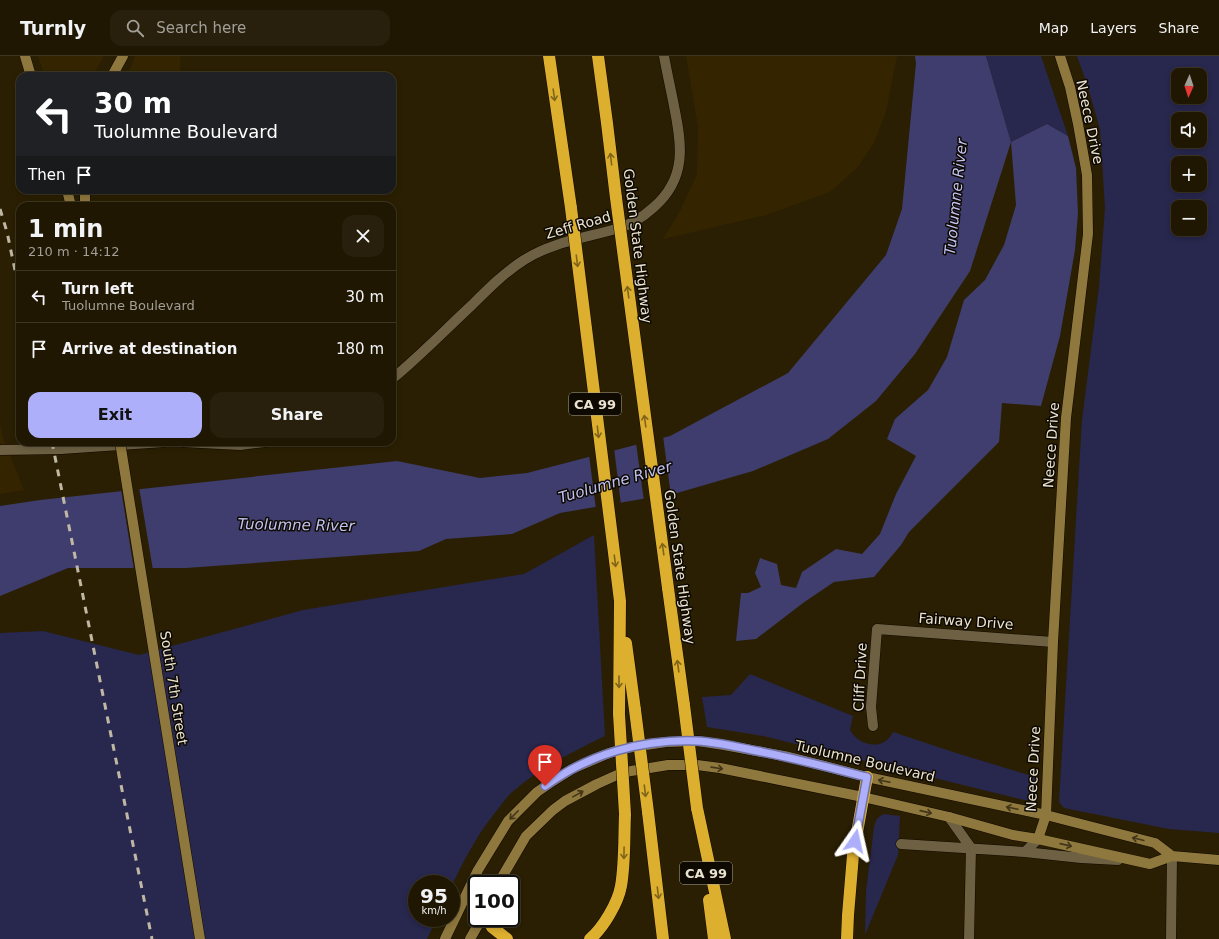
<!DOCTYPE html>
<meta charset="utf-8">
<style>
body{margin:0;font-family:"DejaVu Sans",sans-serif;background:#28200c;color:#f1f3f6;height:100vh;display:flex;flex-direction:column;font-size:15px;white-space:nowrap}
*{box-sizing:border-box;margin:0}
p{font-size:13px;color:#a29f99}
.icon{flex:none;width:22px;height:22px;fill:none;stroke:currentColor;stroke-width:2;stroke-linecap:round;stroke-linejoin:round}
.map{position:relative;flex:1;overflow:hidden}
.drawer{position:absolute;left:16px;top:146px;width:380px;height:244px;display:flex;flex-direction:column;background:#201702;border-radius:12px;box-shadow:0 2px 6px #0003,0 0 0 1px #3d3624}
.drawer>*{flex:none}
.hud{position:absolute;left:16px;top:16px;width:380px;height:122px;border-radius:12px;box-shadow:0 2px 6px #0003,0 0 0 1px #3d3624;background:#202124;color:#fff;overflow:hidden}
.needle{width:26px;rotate:183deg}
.buttons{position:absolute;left:1171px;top:12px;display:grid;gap:8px}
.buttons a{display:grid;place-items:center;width:36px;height:36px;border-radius:8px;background:#201702;box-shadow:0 2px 6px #0003,0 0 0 1px #3d3624;font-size:20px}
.speed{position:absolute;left:408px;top:819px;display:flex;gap:8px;font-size:20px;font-weight:700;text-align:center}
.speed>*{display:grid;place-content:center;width:52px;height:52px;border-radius:50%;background:#201702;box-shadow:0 2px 6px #0003,0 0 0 1px #3d3624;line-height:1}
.speed small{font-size:10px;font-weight:400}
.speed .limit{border:2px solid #111;border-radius:6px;background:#fff;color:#111}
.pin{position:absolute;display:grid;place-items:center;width:34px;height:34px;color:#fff;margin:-41px -17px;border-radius:50% 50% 50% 0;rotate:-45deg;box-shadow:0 0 4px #0007}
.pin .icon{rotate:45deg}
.me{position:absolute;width:44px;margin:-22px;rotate:11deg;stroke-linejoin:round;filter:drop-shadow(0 0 3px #0008)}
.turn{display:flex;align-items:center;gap:14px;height:84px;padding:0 12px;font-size:18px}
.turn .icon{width:52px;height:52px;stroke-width:2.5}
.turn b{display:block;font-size:28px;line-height:34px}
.then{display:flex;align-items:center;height:38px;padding:0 12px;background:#0003;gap:8px;font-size:15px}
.round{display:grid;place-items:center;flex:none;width:42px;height:42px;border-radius:12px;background:#28200c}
.overview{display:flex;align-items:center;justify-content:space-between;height:68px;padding:0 12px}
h1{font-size:24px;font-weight:600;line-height:30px}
.cta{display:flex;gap:8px;margin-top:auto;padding:8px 12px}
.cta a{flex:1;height:46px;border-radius:12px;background:#adaffb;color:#111;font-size:16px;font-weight:600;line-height:46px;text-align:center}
.cta a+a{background:#28200c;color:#f1f3f6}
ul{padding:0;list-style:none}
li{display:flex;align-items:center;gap:12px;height:52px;padding:0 12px;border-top:1px solid #3d3624}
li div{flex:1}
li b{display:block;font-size:15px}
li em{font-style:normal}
header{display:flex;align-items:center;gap:24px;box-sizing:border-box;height:56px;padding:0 20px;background:#201702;border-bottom:1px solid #3d3624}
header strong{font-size:19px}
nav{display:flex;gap:22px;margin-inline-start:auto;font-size:14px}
.search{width:280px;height:36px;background:#28200c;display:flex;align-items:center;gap:10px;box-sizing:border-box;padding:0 14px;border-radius:12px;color:#a29f99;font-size:15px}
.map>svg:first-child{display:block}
.built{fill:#342500}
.green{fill:#28274d;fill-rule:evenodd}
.forest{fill:#3f3e6e}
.water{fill:#3e3d6d}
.pier{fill:#2a1f02}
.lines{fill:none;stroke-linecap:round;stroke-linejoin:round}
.street-casing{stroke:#110900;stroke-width:11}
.secondary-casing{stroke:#110900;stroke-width:11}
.highway-casing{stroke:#110900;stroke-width:13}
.street{stroke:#6e6143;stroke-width:10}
.secondary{stroke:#8f783d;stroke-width:10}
.highway{stroke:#ddaf2f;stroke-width:12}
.rail{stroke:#c0b8a5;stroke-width:3;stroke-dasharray:7 7;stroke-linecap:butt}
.secondary-bridge-casing{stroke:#110900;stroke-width:11;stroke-linecap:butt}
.highway-bridge-casing{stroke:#110900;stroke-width:13;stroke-linecap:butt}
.secondary-bridge{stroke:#8f783d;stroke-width:10}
.highway-bridge{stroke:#ddaf2f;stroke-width:12}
.oneway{stroke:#80641a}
.oneway2{stroke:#423519}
.route-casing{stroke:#7072a3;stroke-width:10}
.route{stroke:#adaffb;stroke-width:7}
.labels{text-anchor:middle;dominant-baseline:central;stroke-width:3;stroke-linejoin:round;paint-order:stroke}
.shield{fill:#0e0901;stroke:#a8a293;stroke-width:1}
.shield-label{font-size:13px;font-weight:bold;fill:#eae3d2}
.street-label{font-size:14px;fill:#eae3d2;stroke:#0e0901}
.water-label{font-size:15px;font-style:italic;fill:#c1c3f3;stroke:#0e0901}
</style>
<header>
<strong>Turnly</strong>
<div class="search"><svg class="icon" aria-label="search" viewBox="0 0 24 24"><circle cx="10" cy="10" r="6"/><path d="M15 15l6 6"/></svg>Search here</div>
<nav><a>Map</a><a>Layers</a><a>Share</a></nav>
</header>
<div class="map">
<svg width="1219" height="883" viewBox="0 0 1219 883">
<rect width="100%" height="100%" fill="#2a1f02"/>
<!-- built -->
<path class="built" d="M38 0H104L93 20H45Z
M135 0H180V20H127Z
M686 0H897L886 56 874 87 857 112 830 136 766 159 663 183 680 155 697 118 698 71Z
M0 366 3 382 24 434 0 438Z"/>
<!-- green -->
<path class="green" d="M986 0H1041L1068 80 1047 68 1011 86Z
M1077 0H1219V777L1169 773 1064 752 1059 746 1082 364 1099 231 1105 152 1100 73 1087 28ZM1178 19H1200V41H1178ZM1178 63H1200V85H1178ZM1178 107H1200V129H1178ZM1178 151H1200V173H1178Z
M594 479 605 680C572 696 538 713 511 737 506 742 502 748 498 753 478 777 464 804 451 831V828H417V862H437L427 883H0V577L43 575 139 599 303 554 524 518Z
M750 618 853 660 850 674C860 691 884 695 893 676L953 696 1035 721V736L1034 741 1029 744H1024L763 680 707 671 702 641 731 639Z
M885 758 900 760 898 799 865 879 866 835 874 771C876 764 877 760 885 758Z"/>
<!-- forest -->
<path class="forest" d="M1047 68 1068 80 1076 112 1078 157 1075 194 1060 280 1041 350 1002 347 999 386 909 476 901 489 874 521 834 526 803 547 756 583 736 585 741 537H748L761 531 755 517 760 502 777 508 781 529 796 532 802 516 836 493 862 498 880 478 896 438 916 400 887 383 895 363 928 334 947 301 964 244 985 224 1004 189 1016 149 1011 86Z"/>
<!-- water -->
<path class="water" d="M915 0H986L1011 86 970 215 915 298 876 345 828 383 753 415 677 437 560 457 512 478 446 483 419 495 186 512H68L0 540V450L40 444 397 405 480 422 527 417 670 380 788 317 886 199 902 153 916 7Z"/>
<!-- pier -->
<path class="pier" d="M663 380 671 440 644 445 636 387Z
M614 392 621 449 596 453 589 399Z
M139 431 153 514H134L121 433Z"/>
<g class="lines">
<defs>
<path id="street" d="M392 323C420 300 445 274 472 249 488 233 505 216 524 204 552 186 585 182 616 173 631 169 643 161 654 151 687 122 682 89 674 50 671 34 667 17 664 0
M183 386 240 389 265 386
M0 394 61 393 164 386
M873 670 871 651 877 573 1053 586
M949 761 971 792 969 883
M901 788 1025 796 1038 783
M1025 796 1081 802 1118 804
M1171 883 1172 800"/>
<path id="secondary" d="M25 0 31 20
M112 20 123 0
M67 134 71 150
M85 134V150
M1038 783 1046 759 1053 586 1066 362 1088 178 1087 119 1078 68 1070 31 1060 0
M498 828 526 780 553 754 565 745 597 728 617 719 631 715 668 709H697L720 712 863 741 949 761 1013 779 1038 783 1150 808 1172 800 1219 804
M445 883 478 814 508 765 537 736 553 725 572 713 609 697 626 692 666 686 698 685 724 689 789 701 867 721 1046 759 1155 787 1172 800
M470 883 482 862"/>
<path id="highway" d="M549 0 571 152
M598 0 607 67 616 142
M668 532 684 649
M626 587 635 654
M619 658 620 545
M697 752 725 883
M648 756 663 883
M709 844 714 883
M488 862 492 871 507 883
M590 883C603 872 618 847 621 830 625 807 624 782 625 758
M847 883 848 859 853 799 867 721"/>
</defs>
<!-- street casing -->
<use href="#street" class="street-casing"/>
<!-- secondary casing -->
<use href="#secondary" class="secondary-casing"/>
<!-- highway casing -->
<use href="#highway" class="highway-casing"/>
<!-- street -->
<use href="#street" class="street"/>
<!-- secondary -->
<use href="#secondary" class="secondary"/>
<!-- highway -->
<use href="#highway" class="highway"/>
<!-- rail -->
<path class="rail" d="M0 153 7 176 20 238
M52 386 152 883"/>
<defs>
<path id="secondary-bridge" d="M120 386 200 883"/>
<path id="highway-bridge" d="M616 142 668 532
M571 152 620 545
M684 649 697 752
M635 654 648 756
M619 658 625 758"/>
</defs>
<!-- secondary-bridge casing -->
<use href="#secondary-bridge" class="secondary-bridge-casing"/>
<!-- highway-bridge casing -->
<use href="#highway-bridge" class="highway-bridge-casing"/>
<!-- secondary-bridge -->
<use href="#secondary-bridge" class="secondary-bridge"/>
<!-- highway-bridge -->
<use href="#highway-bridge" class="highway-bridge"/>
</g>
<!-- one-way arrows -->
<defs><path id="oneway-shaft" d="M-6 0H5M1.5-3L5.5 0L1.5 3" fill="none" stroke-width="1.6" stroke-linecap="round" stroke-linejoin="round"/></defs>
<g class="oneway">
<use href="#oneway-shaft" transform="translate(554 39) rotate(82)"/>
<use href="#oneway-shaft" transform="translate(611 103) rotate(-96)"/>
<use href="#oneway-shaft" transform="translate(577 205) rotate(83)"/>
<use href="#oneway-shaft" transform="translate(628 236) rotate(-98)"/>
<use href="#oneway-shaft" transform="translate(645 365) rotate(-98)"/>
<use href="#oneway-shaft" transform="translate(598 376) rotate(83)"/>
<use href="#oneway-shaft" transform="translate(663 493) rotate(-98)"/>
<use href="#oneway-shaft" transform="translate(615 505) rotate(83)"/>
<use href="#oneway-shaft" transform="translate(678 610) rotate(-98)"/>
<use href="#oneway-shaft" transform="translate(619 626) rotate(90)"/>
<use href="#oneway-shaft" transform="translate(645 735) rotate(83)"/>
<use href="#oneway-shaft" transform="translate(624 797) rotate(91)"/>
<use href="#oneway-shaft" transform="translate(658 837) rotate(83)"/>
</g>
<g class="oneway2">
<use href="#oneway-shaft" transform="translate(717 712) rotate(8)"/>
<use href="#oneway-shaft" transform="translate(884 725) rotate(-168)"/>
<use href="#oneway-shaft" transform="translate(578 738) rotate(-29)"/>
<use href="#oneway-shaft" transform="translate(1012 752) rotate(-168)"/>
<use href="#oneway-shaft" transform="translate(926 756) rotate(13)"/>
<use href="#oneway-shaft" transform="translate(514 759) rotate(135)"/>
<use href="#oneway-shaft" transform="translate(1138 783) rotate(-166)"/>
<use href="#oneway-shaft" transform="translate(1066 789) rotate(13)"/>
</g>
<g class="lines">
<defs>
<path id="route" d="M545 730C589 698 642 683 697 685 717 686 737 691 757 695 794 702 831 712 867 721L855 785"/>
</defs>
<!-- route casing -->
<use href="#route" class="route-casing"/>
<!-- route -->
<use href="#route" class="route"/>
</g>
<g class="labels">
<!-- shield labels -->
<g class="shield">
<rect x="569" y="337" width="52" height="22" rx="3"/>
<rect x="680" y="806" width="52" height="22" rx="3"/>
</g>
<g class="shield-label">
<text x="595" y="348">CA 99</text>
<text x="706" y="817">CA 99</text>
</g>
<!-- street labels -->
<g class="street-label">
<text transform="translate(1090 66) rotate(78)">Neece Drive</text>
<text transform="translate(578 169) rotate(-16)">Zeff Road</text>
<text transform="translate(638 190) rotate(83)">Golden State Highway</text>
<text transform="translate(1051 389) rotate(-86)">Neece Drive</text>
<text transform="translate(680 511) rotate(82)">Golden State Highway</text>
<text transform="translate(966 565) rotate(4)">Fairway Drive</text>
<text transform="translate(860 621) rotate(-87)">Cliff Drive</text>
<text transform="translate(174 632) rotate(81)">South 7th Street</text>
<text transform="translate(865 705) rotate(13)">Tuolumne Boulevard</text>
<text transform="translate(1033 713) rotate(-87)">Neece Drive</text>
</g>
<!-- water labels -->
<g class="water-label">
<text transform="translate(956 141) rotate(-84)">Tuolumne River</text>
<text transform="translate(615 426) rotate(-16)">Tuolumne River</text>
<text transform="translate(296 469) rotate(1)">Tuolumne River</text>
</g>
</g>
</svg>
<div class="buttons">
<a><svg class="needle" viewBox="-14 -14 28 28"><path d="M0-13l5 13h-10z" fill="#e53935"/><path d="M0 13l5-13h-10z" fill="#a29f99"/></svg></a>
<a><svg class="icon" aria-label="sound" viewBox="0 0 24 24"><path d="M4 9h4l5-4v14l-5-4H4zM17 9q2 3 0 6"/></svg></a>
<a>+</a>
<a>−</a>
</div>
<div class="speed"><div>95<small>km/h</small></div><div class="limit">100</div></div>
<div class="pin" style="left:545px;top:730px;background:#d93025"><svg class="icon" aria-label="arrive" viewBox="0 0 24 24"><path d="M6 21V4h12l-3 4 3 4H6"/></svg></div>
<svg class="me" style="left:855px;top:785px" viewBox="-20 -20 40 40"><path d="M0-17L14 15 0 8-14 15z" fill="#adaffb" stroke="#fff" stroke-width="4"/></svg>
<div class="hud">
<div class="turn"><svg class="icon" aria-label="left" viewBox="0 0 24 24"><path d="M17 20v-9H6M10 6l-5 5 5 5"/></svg><div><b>30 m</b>Tuolumne Boulevard</div></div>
<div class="then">Then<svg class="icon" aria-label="arrive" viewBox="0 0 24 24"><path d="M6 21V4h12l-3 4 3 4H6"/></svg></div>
</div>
<section class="drawer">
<div class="overview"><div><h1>1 min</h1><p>210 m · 14:12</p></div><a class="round"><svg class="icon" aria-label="close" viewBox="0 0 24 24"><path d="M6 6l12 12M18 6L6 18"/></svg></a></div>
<ul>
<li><svg class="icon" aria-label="left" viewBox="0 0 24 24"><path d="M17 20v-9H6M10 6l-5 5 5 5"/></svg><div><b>Turn left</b><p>Tuolumne Boulevard</p></div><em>30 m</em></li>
<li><svg class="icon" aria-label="arrive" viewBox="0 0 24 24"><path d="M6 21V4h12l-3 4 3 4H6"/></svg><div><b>Arrive at destination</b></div><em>180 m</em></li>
</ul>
<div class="cta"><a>Exit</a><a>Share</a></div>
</section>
</div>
